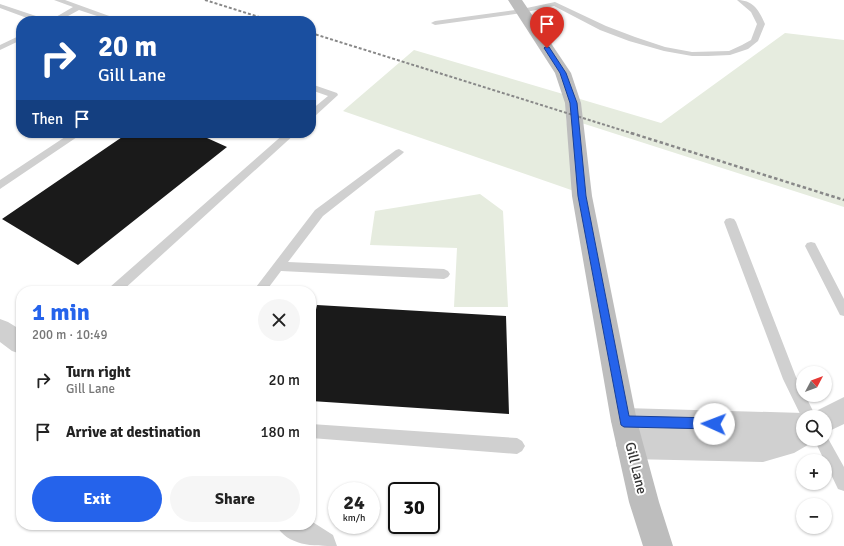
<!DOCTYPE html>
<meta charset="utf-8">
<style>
body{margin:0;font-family:Signika,sans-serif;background:#f6f6f6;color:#222;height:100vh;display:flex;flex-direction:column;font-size:15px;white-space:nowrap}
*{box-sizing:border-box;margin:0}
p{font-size:13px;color:#767676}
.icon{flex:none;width:22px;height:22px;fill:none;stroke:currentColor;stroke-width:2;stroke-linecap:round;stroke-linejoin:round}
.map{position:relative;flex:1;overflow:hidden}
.sheet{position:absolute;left:16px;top:286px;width:300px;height:244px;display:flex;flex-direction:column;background:#fff;border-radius:16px;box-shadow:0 1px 3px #0004}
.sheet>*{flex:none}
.banner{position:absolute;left:16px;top:16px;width:300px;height:122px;border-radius:16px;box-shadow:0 1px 3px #0004;background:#1a4fa0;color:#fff;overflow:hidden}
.needle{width:26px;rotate:49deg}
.buttons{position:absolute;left:796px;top:366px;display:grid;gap:8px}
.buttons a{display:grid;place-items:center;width:36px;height:36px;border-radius:50%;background:#fff;box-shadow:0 1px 3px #0004;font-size:20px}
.speed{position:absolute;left:328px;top:482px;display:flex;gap:8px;font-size:20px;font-weight:700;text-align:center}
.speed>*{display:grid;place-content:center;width:52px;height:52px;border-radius:50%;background:#fff;box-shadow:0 1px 3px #0004;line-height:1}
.speed small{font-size:10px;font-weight:400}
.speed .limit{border:2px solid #111;border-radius:6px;background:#fff;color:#111}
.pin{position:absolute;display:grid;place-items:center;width:34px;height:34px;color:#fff;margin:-41px -17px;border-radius:50% 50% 50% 0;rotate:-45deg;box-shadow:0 0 4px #0007}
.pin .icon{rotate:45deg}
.me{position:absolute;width:44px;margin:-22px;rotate:272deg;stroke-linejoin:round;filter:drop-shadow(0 0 3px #0008)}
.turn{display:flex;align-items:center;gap:14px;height:84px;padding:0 16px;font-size:18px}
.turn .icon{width:52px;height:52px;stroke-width:2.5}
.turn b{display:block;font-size:28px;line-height:34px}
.then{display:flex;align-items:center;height:38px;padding:0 16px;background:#0003;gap:8px;font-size:15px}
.round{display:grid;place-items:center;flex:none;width:42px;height:42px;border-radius:21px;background:#f6f6f6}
.overview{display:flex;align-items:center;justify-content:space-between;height:68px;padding:0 16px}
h1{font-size:24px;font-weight:700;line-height:30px;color:#2563eb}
.action{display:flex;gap:8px;margin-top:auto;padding:8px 16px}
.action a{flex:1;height:46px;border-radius:24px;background:#2563eb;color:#fff;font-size:16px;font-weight:700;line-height:46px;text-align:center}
.action a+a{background:#f6f6f6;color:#222}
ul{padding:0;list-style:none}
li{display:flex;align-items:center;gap:12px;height:52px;padding:0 16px}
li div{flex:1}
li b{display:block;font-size:15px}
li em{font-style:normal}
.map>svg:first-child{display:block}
.green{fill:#e6ecdf}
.building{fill:#1a1a1a}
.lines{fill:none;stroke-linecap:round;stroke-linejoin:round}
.lane{fill:#d0d0d0;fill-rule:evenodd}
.street{fill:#d0d0d0;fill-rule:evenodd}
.secondary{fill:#bdbdbd;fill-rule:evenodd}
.rail-far1{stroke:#888;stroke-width:2;stroke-dasharray:3 2;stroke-linecap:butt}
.rail{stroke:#888;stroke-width:2.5;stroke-dasharray:3.5 2.5;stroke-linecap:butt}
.route{fill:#2563eb;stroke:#184099}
.labels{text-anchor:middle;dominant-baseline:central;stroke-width:4;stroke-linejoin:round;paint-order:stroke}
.street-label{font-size:14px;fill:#333;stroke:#fff}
</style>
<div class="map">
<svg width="844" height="546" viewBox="0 0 844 546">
<rect width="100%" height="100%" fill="#fff"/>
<!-- green -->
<path class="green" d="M785 33 844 40V207L566 118 577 192 343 111 414 50 661 123Z
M480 194 503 211 508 307H454L457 248 370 245 375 211Z"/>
<!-- building -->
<path class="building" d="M128 133H196L227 147 78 265 2 219Z
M317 305 506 316 509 414 311 401V333Z"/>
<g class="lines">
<!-- lane -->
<path class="lane" d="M54 0H65L123 21H112L79 10 59 21H49L73 7Z
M737 0C753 0 759 10 765 24L758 41 748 49 730 55 708 56H692L664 51 629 41 600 30 554 6 522 13 435 25 431 23 435 21 522 9 555 2 606 26 635 37 665 47 692 52 729 51 742 45 751 40 757 24 751 12Z
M0 4 45 19 46 21H35L0 8Z
M21 35V40L0 50V45Z
M311 84 337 93 338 95 314 117 311 118V110L328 96 311 90Z
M71 133H83L0 189V180Z
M285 133H296L122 291H108L110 287Z
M399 149 404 152 402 154 323 216 288 262 444 269 448 271 450 274 448 277 444 279 281 271 266 291H253L315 210 396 150Z
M730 218 734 219 736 222 796 377 803 390V395H805L816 417H803V420L783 379 724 222 726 219Z
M811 242 815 243 844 299V316L840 315 805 246 807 243Z
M311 424 517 438 522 441 525 446 522 451 517 454 311 438Z
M825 433 844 467V491L838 489 814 439H825Z"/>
<!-- street -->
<path class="street" d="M0 319 8 322 21 330V354L12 351 0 342Z
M844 397V424L825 433V417H813L816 411Z
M624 408 803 413 813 417H803V439H814L813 442 794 453 763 462 630 459 620 455 616 445 620 435 624 434 615 430 611 421 615 412Z
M311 521 333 535 337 546C312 546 288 546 276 525H311Z"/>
<!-- secondary -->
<path class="secondary" d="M508 0H522L571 73 581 103 592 196 637 421 659 502 673 546H643L629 502 611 421 572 196 565 103 555 73Z"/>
<!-- rail-far1 -->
<path class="rail-far1" d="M205 0 272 21
M311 33 634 134"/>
<!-- rail -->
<path class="rail" d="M631 133 844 200"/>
</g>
<!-- route -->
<path class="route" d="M545 47H549L566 73 577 103 586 196 629 416 714 418 718 420 719 424 718 428 714 429 624 427 621 425 578 196 570 103 560 73 544 48Z"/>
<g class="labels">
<!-- street labels -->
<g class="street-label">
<text transform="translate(636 468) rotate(76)">Gill Lane</text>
</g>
</g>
</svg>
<div class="buttons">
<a><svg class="needle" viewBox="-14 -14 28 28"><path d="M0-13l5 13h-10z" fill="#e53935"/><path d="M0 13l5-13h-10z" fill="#767676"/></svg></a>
<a><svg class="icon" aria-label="search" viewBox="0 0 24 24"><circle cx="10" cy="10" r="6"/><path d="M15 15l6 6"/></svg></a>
<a>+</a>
<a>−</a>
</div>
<div class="speed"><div>24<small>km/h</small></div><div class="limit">30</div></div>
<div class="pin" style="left:547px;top:48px;background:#d93025"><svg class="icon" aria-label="arrive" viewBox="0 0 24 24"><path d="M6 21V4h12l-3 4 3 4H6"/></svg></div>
<svg class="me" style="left:714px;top:424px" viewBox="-20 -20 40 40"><circle r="19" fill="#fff"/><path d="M0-13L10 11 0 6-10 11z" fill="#2563eb"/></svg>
<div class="banner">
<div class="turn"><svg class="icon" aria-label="right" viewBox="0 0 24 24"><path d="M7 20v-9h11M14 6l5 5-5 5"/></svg><div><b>20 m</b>Gill Lane</div></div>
<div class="then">Then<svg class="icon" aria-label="arrive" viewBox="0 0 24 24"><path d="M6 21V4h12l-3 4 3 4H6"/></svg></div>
</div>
<section class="sheet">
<div class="overview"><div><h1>1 min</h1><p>200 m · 10:49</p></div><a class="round"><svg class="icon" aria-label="close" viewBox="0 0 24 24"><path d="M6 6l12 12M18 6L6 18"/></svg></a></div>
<ul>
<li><svg class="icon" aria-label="right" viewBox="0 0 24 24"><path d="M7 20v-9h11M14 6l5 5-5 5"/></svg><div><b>Turn right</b><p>Gill Lane</p></div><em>20 m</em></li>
<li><svg class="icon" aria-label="arrive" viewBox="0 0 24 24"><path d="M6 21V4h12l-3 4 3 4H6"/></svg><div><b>Arrive at destination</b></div><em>180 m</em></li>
</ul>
<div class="action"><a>Exit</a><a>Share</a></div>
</section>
</div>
